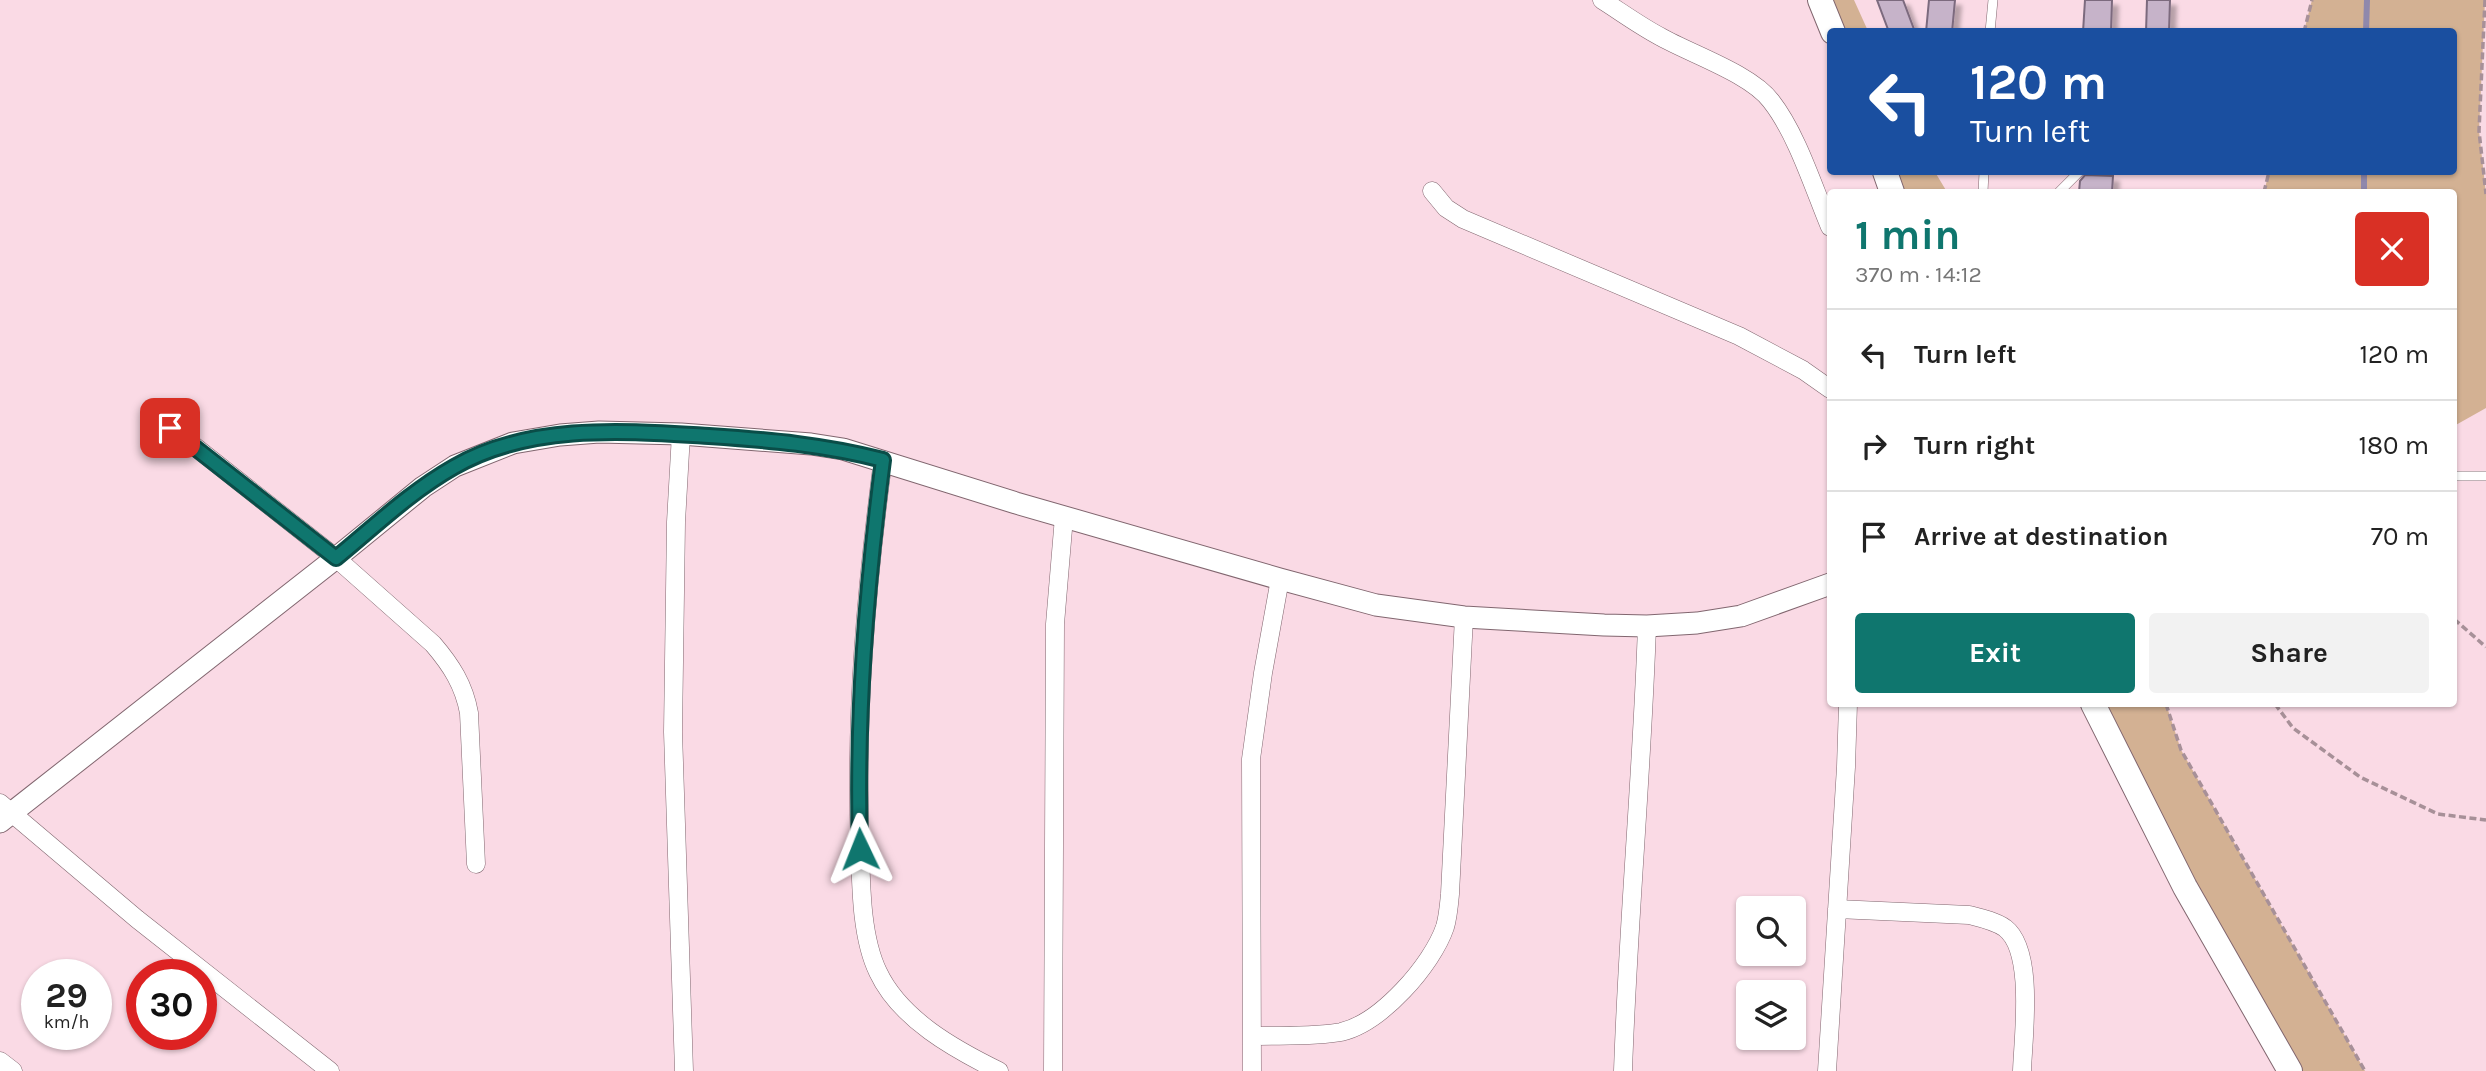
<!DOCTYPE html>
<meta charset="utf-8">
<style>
body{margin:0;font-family:Karla,sans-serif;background:#f2f2f2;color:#222;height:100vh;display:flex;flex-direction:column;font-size:26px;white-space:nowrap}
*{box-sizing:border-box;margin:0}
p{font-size:23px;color:#767676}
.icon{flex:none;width:38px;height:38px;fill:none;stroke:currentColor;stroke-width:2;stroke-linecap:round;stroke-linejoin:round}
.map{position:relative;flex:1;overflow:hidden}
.sheet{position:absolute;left:1827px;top:189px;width:630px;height:518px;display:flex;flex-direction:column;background:#fff;border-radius:7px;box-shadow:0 2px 5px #0004}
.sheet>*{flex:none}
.top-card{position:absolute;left:1827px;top:28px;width:630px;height:147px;border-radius:7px;box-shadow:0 2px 5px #0004;background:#1a4fa0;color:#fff;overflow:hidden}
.tools{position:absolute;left:1736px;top:896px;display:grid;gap:14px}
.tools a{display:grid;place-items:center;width:70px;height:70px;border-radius:7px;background:#fff;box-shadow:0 2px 5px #0004;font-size:35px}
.speed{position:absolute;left:21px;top:959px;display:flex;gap:14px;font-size:35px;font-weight:700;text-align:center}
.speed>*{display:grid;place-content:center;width:91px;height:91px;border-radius:50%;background:#fff;box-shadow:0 2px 5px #0004;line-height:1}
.speed small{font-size:18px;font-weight:400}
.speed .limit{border:10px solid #d22;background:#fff;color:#111}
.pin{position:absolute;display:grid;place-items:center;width:60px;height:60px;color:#fff;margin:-30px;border-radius:14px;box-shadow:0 4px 10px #0006}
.me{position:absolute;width:77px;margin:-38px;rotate:358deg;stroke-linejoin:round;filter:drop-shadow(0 0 5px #0008)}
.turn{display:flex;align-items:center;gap:24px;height:147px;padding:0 28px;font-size:32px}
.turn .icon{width:91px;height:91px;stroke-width:2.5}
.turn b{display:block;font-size:49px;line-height:60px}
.round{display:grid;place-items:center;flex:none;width:74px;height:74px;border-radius:7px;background:#f2f2f2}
.head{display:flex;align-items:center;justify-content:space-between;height:119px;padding:0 28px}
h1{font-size:42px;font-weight:700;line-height:52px;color:#0f766e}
.primary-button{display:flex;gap:14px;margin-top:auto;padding:14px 28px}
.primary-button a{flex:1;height:80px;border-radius:7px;background:#0f766e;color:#fff;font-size:28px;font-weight:700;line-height:80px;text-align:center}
.primary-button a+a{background:#f2f2f2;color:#222}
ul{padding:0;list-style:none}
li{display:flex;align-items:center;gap:21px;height:91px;padding:0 28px;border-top:2px solid #e0e0e0}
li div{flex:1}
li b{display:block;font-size:26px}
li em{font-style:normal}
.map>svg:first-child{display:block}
.green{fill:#d3b193}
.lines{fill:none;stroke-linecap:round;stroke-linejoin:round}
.stream{stroke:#8f88ac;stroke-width:6}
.building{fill:#c6b3c9;stroke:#7c6a7e;stroke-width:2;filter:url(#shadow)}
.service-casing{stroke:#81666f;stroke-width:10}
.minor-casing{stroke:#81666f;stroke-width:19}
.tertiary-casing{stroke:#81666f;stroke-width:23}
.secondary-casing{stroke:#81666f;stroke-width:26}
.path{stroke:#a79098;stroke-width:3.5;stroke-dasharray:7 3.5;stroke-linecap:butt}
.service{stroke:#fff;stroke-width:9}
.minor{stroke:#fff;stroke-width:18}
.tertiary{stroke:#fff;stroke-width:21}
.secondary{stroke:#fff;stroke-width:24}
.route-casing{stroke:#0a4d48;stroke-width:18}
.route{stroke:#0f766e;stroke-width:12}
</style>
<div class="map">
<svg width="2486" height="1071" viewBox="0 0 2486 1071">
<defs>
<filter id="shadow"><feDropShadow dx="6" dy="6" stdDeviation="2" flood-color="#0004"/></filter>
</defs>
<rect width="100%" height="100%" fill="#fadae5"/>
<!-- green -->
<path class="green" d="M1820 0H1854L1868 31H1833Z
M2312 0H2485L2479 131 2486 194V408L2454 426V192H2264L2269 172H2454V32L2304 31Z
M1885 172H1935L1947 192H1892Z
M2093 704H2166L2181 750 2365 1071H2290Z"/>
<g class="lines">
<!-- stream -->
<path class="stream" d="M2366 32 2367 0
M2364 192V172"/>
</g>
<!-- building -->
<path class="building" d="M1877 0H1903L1915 32H1889Z
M1929 0H1955L1952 32H1926Z
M2085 0H2112L2111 32H2083Z
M2147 0H2170L2169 32H2146Z
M2085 175 2113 176 2112 192H2079L2080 181Z"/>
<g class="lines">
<defs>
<path id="service" d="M1990 32 1993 0
M1983 192 1984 172
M2059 192 2079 172
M2454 476H2486"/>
<path id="minor" d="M1602 0C1621 12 1640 26 1661 37 1691 54 1751 74 1771 101 1797 134 1814 189 1830 227
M1432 191 1446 208 1463 219 1739 336 1803 370 1830 389
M170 427 336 558 433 644C451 665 464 685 469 713L476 864
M681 434 676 522 673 732 684 1071
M883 460C866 589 855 716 860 846 861 885 861 937 878 972 900 1019 954 1049 999 1071
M0 803 137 919 330 1071
M1837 909 1969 915C1981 918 1995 921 2005 928 2035 951 2023 1037 2022 1071
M1254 1036C1279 1035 1316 1037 1341 1032 1381 1023 1432 965 1445 927 1448 917 1449 905 1450 894L1464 617
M0 1061 13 1071
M1053 1071 1055 624 1064 517
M1252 1071 1251 759 1263 673 1280 579
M1623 1071C1628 922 1642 774 1647 626
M1827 1071 1846 767 1848 704"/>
<path id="tertiary" d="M0 822 336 558 423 487 455 466 513 443 560 435 599 432 681 434 811 444 843 449 1016 503 1280 579 1376 605 1464 617 1604 625 1647 626 1697 623 1741 616 1830 584"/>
<path id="secondary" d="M1820 0 1833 32
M1885 172 1892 192
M2093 704 2185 887 2290 1071"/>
</defs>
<!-- service casing -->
<use href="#service" class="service-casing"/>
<!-- minor casing -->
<use href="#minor" class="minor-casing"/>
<!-- tertiary casing -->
<use href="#tertiary" class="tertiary-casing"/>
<!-- secondary casing -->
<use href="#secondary" class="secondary-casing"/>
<!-- path -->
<path class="path" d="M2485 0 2479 131 2486 194
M2304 32 2312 0
M2264 192 2269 172
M2454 619 2486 647
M2166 704 2181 750 2365 1071
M2275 704 2293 728 2360 777 2438 814 2486 820"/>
<!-- service -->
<use href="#service" class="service"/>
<!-- minor -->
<use href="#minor" class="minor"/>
<!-- tertiary -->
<use href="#tertiary" class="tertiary"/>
<!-- secondary -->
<use href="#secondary" class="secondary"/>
</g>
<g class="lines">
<defs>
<path id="route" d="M170 428 336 558C374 527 410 492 454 467 530 423 625 431 709 436 769 440 825 445 883 460 866 592 856 716 860 849"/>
</defs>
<!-- route casing -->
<use href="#route" class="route-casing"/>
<!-- route -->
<use href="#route" class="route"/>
</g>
</svg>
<div class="tools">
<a><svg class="icon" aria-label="search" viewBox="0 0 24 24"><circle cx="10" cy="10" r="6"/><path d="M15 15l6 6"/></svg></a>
<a><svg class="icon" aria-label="layers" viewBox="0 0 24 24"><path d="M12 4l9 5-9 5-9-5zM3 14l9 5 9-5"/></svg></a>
</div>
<div class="speed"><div>29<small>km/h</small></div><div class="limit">30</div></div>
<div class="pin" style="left:170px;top:428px;background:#d93025"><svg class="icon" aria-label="arrive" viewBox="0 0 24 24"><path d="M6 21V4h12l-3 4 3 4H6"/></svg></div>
<svg class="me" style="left:860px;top:849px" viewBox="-20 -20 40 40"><path d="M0-17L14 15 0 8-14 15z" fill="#0f766e" stroke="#fff" stroke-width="4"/></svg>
<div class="top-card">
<div class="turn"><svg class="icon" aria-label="left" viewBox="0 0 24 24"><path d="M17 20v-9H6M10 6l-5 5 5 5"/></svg><div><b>120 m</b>Turn left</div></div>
</div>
<section class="sheet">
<div class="head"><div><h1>1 min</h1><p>370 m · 14:12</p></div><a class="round" style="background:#d93025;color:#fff"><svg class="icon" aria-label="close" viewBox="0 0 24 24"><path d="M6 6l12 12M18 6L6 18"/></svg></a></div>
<ul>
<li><svg class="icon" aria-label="left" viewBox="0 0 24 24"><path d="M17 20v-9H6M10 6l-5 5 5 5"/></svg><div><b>Turn left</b></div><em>120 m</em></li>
<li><svg class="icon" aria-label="right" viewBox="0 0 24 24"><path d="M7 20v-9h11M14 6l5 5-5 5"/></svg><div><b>Turn right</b></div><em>180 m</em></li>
<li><svg class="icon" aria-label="arrive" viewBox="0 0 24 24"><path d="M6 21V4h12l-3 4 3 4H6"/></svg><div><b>Arrive at destination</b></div><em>70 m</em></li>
</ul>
<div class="primary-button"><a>Exit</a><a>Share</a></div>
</section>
</div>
